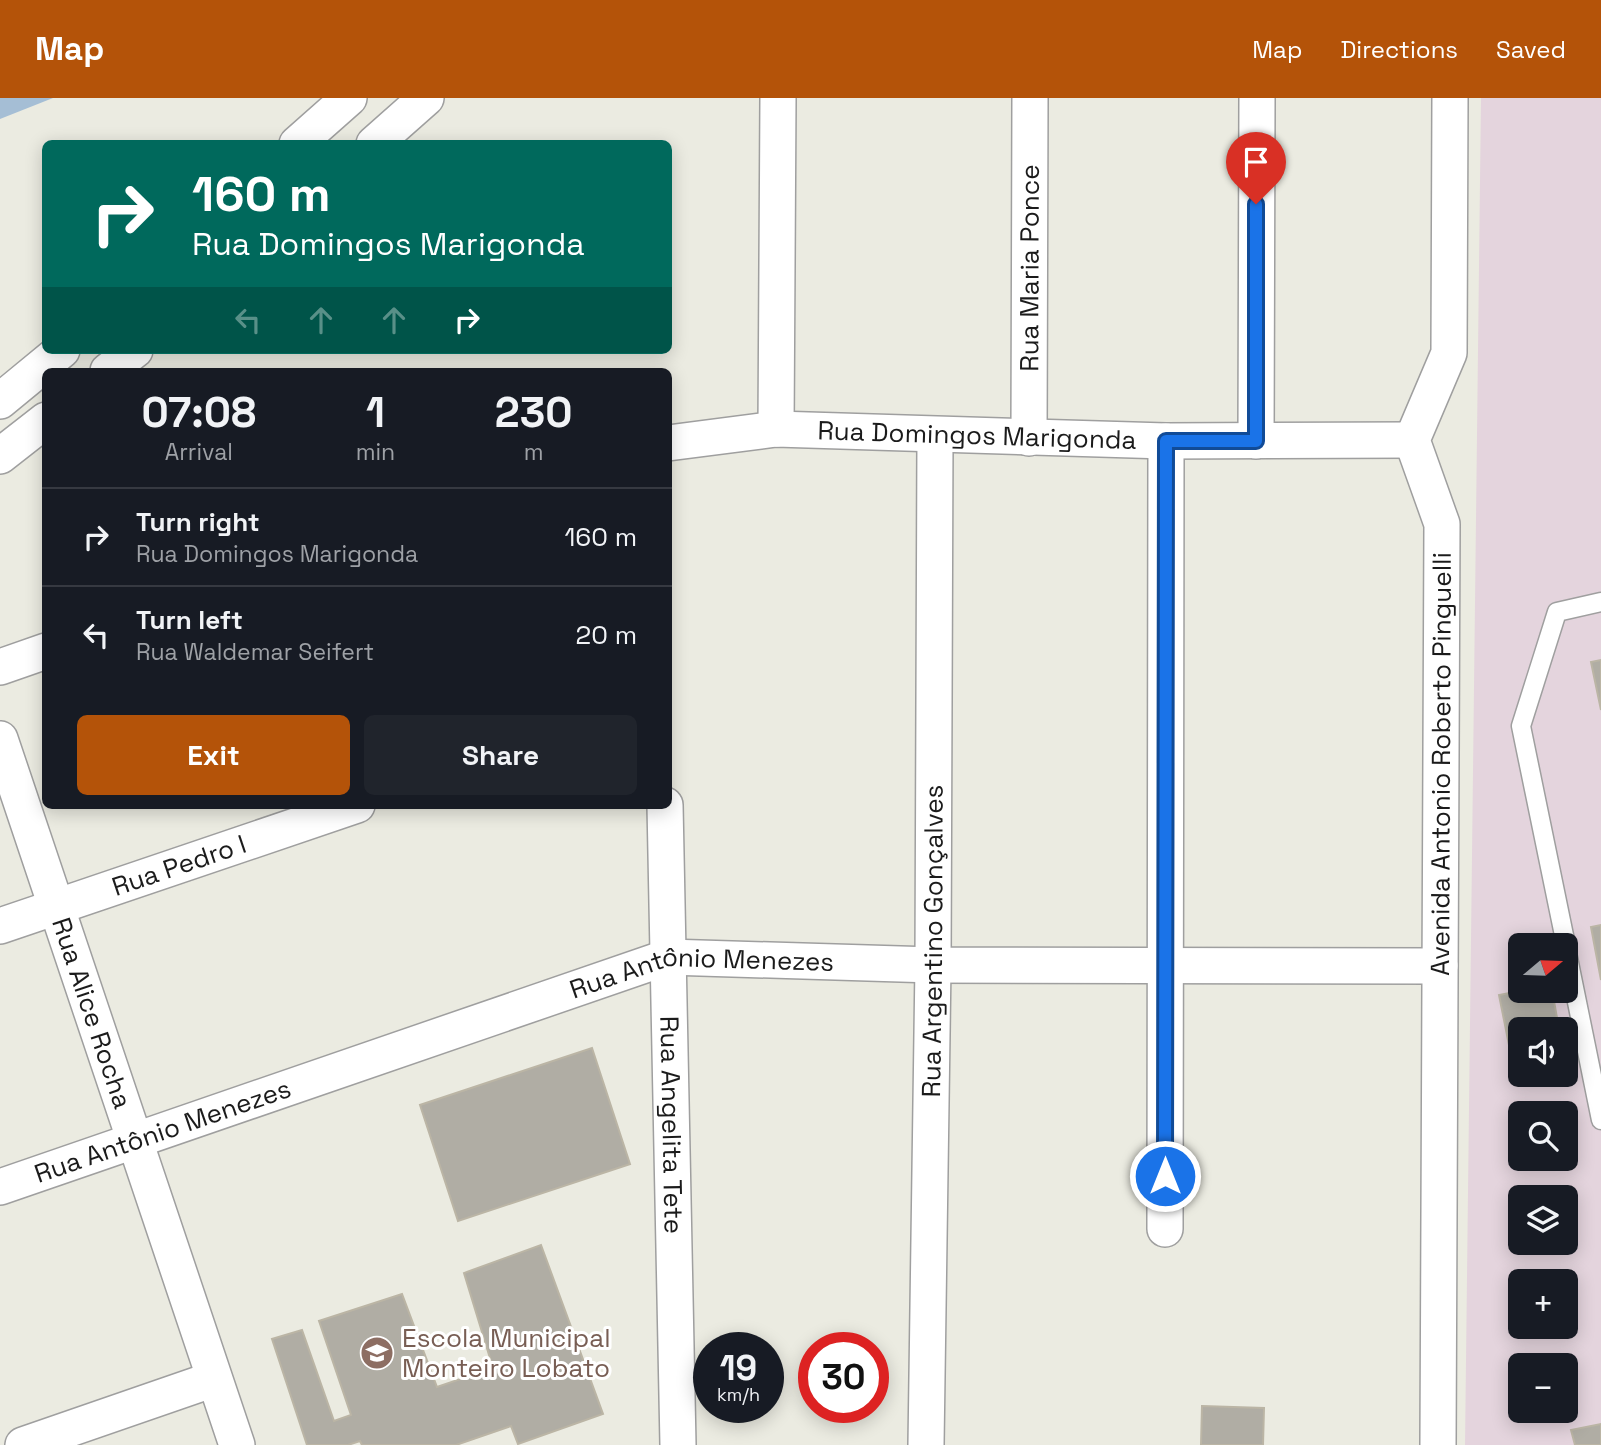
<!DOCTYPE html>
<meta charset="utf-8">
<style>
body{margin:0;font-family:"Space Grotesk",sans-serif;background:#20242c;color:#f1f3f6;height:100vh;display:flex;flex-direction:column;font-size:26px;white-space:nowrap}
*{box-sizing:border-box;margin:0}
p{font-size:23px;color:#9ea1a6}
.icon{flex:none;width:38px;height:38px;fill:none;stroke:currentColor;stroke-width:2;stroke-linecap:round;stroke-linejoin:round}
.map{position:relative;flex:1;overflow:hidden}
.drawer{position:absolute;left:42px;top:270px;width:630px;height:441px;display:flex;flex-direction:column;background:#171b24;border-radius:10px;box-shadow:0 4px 18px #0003}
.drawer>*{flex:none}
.banner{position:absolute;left:42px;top:42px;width:630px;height:214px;border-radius:10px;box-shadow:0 4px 18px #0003;background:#00695c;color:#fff;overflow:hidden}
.needle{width:46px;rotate:71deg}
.buttons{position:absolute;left:1508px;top:835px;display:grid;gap:14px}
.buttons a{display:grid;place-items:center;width:70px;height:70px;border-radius:10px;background:#171b24;box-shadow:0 4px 18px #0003;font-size:35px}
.speed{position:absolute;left:693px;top:1234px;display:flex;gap:14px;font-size:35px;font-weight:700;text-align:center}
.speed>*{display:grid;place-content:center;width:91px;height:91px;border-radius:50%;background:#171b24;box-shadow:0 4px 18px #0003;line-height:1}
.speed small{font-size:18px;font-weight:400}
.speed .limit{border:10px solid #d22;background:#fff;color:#111}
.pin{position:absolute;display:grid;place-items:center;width:60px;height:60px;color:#fff;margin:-72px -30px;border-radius:50% 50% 50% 0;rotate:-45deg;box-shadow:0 0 7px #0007}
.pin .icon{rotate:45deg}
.me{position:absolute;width:77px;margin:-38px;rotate:0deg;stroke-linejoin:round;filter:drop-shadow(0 0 5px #0008)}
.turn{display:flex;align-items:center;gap:24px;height:147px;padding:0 35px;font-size:32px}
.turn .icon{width:91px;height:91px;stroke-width:2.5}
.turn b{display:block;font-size:49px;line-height:60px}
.lanes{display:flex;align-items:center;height:66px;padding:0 35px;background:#0003;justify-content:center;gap:35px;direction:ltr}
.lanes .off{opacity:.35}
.eta{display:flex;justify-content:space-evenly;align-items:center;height:119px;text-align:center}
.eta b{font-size:42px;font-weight:700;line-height:49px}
.primary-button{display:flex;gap:14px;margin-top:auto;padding:14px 35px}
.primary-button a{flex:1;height:80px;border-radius:10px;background:#b45309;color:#fff;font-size:28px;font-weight:700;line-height:80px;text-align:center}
.primary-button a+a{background:#20242c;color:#f1f3f6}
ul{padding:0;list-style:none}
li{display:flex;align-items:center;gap:21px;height:98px;padding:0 35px;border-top:2px solid #363941}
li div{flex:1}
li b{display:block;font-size:26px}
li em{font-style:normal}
header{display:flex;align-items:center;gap:42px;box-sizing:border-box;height:98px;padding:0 35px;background:#b45309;color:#fff}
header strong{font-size:33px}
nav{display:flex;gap:38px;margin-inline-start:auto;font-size:24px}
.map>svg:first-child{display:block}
.industrial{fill:#e4d4dd;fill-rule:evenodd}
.water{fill:#a5bed5}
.building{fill:#b0ada4;stroke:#bbb5a5;stroke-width:2}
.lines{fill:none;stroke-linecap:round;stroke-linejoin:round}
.service-casing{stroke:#9f9f9f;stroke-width:21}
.minor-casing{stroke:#9f9f9f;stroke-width:38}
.service{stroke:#fff;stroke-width:18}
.minor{stroke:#fff;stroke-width:35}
.route-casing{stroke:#114b97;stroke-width:18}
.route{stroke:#1a73e8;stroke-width:12}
.labels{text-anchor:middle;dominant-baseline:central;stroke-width:6;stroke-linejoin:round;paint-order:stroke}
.street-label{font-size:26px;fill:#1b1b1b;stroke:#fff}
.education-label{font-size:26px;fill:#785e54;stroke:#fff;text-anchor:start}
</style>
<header>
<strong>Map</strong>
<nav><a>Map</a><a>Directions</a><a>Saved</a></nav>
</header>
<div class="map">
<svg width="1601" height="1347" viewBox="0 0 1601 1347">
<rect width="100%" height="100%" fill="#ebebe1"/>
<!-- industrial -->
<path class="industrial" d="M1481 0H1601V1347H1465ZM1521 847H1566V892H1521ZM1521 931H1566V976H1521ZM1521 1015H1566V1060H1521ZM1521 1099H1566V1144H1521ZM1521 1183H1566V1228H1521ZM1521 1267H1566V1312H1521Z"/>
<!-- water -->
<path class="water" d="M0 0H53L0 21Z"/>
<!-- building -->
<path class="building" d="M1601 562V612L1591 564Z
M1601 827V882L1591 829Z
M1525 892H1552L1559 931H1521V944L1509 947 1499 897Z
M592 950 630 1066 458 1123 420 1007Z
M541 1147 603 1316 518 1346 511 1328 456 1347H362L360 1343 348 1347H307L272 1241 302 1232 334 1323 351 1317 319 1223 402 1196 437 1289 493 1270 464 1175Z
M1202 1308 1264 1310 1263 1347H1201Z
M1601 1326V1347H1575L1571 1332Z"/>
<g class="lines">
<defs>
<path id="service" d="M1566 847 1521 628 1557 514 1601 504
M1566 850 1601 1022"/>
<g id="minor">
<path d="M297 46 349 0"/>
<path d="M374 46 426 0"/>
<path d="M108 273 135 252"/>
<path d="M0 303 62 252"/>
<path d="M776 331 778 0"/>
<path id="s1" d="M1029 340 1030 0"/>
<path d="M1256 343 1257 0"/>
<path id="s2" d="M668 345 776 331 1166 343 1412 342"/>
<path d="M0 358 46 322"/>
<path d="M0 569 46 553"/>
<path id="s3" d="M0 641 237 1347"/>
<path id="s4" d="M665 707 678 1347"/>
<path id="s5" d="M0 828 357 707"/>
<path id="s6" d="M0 1089 668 859 933 867 1440 868"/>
<path d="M1165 1131 1166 343"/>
<path d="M23 1347 214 1281"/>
<path id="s7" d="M926 1347 933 867 935 338"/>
<path id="s8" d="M1438 1347 1442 426 1412 342 1449 255 1450 0"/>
</g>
</defs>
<!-- service casing -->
<use href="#service" class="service-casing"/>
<!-- minor casing -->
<use href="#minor" class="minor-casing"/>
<!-- service -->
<use href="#service" class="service"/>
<!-- minor -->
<use href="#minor" class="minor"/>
</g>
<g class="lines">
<defs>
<path id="route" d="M1165 1078 1166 343H1256V106"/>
</defs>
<!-- route casing -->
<use href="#route" class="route-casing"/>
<!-- route -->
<use href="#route" class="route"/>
</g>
<!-- icons -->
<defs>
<symbol id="school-disc" viewBox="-11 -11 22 22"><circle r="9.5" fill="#8d6e63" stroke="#fff"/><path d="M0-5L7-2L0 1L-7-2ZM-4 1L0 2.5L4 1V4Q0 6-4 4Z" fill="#fff"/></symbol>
</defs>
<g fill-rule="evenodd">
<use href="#school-disc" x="358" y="1236" width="38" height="38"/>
</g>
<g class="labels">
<!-- street labels -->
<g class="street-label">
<text stroke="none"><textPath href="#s1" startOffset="170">Rua Maria Ponce</textPath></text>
<text stroke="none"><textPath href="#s2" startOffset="310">Rua Domingos Marigonda</textPath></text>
<text stroke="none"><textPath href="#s8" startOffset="681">Avenida Antonio Roberto Pinguelli</textPath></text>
<text stroke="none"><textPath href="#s5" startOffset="189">Rua Pedro I</textPath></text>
<text stroke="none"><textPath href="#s7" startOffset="504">Rua Argentino Gonçalves</textPath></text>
<text stroke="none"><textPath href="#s6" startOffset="738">Rua Antônio Menezes</textPath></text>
<text stroke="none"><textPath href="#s3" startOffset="289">Rua Alice Rocha</textPath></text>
<text stroke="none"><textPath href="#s4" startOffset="320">Rua Angelita Tete</textPath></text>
<text stroke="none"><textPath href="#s6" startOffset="172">Rua Antônio Menezes</textPath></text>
</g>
<!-- education labels -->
<g class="education-label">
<text x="402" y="1240">Escola Municipal<tspan x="402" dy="30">Monteiro Lobato</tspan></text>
</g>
</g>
</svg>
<div class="buttons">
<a><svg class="needle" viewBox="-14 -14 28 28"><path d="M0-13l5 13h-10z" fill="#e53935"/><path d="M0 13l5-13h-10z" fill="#9ea1a6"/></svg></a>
<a><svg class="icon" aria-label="sound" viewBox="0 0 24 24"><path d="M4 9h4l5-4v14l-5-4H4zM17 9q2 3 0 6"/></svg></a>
<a><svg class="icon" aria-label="search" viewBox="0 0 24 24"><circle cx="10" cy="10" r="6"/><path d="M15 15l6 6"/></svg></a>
<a><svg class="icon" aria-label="layers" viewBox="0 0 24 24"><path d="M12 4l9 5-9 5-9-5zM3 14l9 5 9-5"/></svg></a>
<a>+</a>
<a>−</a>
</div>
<div class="speed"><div>19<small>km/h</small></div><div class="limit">30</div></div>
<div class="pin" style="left:1256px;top:106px;background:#d93025"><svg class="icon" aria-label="arrive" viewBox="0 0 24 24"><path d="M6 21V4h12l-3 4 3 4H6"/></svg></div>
<svg class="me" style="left:1165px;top:1078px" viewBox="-20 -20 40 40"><circle r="17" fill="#1a73e8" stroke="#fff" stroke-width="3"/><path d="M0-11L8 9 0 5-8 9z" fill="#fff"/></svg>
<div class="banner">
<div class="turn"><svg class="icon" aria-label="right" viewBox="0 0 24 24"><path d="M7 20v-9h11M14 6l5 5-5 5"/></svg><div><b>160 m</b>Rua Domingos Marigonda</div></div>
<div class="lanes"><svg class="icon off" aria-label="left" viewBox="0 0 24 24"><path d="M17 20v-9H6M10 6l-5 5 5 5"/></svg><svg class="icon off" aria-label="ahead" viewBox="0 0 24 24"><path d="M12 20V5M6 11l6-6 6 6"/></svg><svg class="icon off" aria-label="ahead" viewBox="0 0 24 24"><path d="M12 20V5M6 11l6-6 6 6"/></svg><svg class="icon" aria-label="right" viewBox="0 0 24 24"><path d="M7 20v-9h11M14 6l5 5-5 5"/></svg></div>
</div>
<section class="drawer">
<div class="eta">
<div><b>07:08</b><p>Arrival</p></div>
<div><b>1</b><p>min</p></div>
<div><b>230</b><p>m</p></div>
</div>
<ul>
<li><svg class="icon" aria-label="right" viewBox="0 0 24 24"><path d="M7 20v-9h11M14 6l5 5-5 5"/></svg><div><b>Turn right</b><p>Rua Domingos Marigonda</p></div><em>160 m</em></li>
<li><svg class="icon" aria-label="left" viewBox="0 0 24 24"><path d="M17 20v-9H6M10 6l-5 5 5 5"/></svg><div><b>Turn left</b><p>Rua Waldemar Seifert</p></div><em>20 m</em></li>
</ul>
<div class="primary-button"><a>Exit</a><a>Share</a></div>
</section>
</div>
